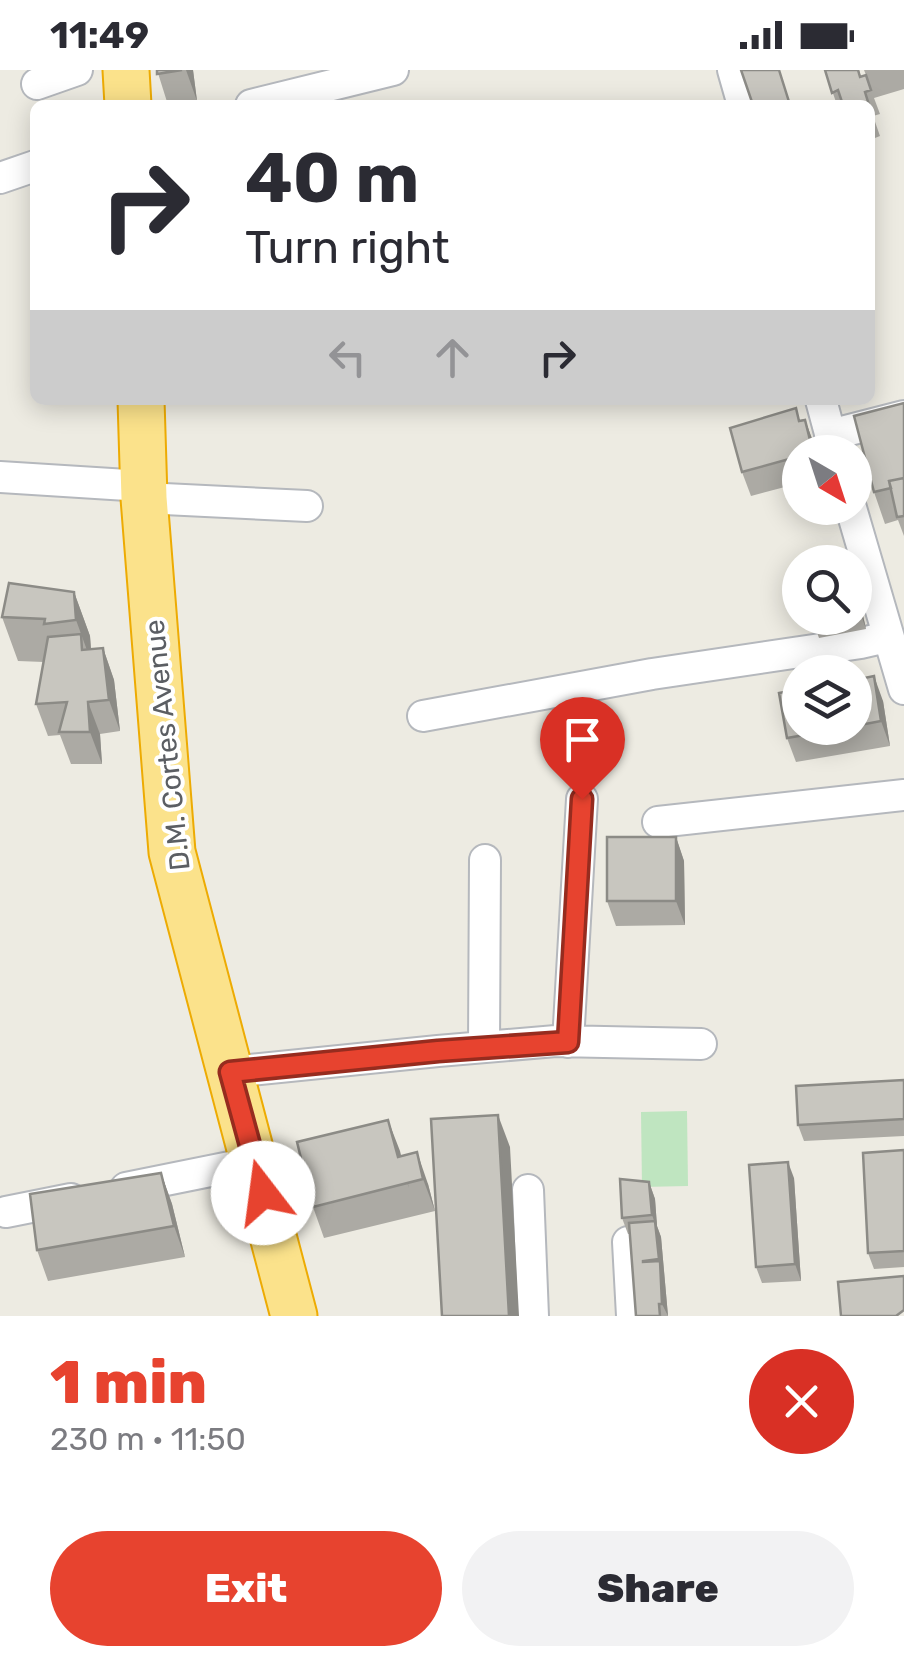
<!DOCTYPE html>
<meta charset="utf-8">
<style>
body{margin:0;font-family:Rubik,sans-serif;background:#f2f2f3;color:#2b2b33;height:100vh;display:flex;flex-direction:column;font-size:38px;white-space:nowrap}
*{box-sizing:border-box;margin:0}
p{font-size:32px;color:#7c7c81}
.icon{flex:none;width:55px;height:55px;fill:none;stroke:currentColor;stroke-width:2;stroke-linecap:round;stroke-linejoin:round}
.map{position:relative;height:1246px;overflow:hidden}
.side{display:flex;flex-direction:column;background:#fff;flex:1}
.side>*{flex:none}
.top-card{position:absolute;left:30px;top:30px;width:845px;height:305px;border-radius:15px;box-shadow:0 5px 25px #0003;background:#fff;color:#2b2b33;overflow:hidden}
.needle{width:65px;rotate:141deg}
.controls{position:absolute;left:782px;top:365px;display:grid;gap:20px}
.controls a{display:grid;place-items:center;width:90px;height:90px;border-radius:50%;background:#fff;box-shadow:0 5px 25px #0003;font-size:50px}
.pin{position:absolute;display:grid;place-items:center;width:85px;height:85px;color:#fff;margin:-102px -42px;border-radius:50% 50% 50% 0;rotate:-45deg;box-shadow:0 0 10px #0007}
.pin .icon{rotate:45deg}
.me{position:absolute;width:110px;margin:-55px;rotate:345deg;stroke-linejoin:round;filter:drop-shadow(0 0 8px #0008)}
.turn{display:flex;align-items:center;gap:35px;height:210px;padding:0 50px;font-size:45px}
.turn .icon{width:130px;height:130px;stroke-width:2.5}
.turn b{display:block;font-size:70px;line-height:85px}
.lanes{display:flex;align-items:center;height:95px;padding:0 50px;background:#0003;justify-content:center;gap:50px;direction:ltr}
.lanes .off{opacity:.35}
.round{display:grid;place-items:center;flex:none;width:105px;height:105px;border-radius:52px;background:#f2f2f3}
.head{display:flex;align-items:center;justify-content:space-between;height:170px;padding:0 50px}
h1{font-size:60px;font-weight:800;line-height:75px;color:#e7432f}
.primary-button{display:flex;gap:20px;margin-top:auto;padding:20px 50px}
.primary-button a{flex:1;height:115px;border-radius:60px;background:#e7432f;color:#fff;font-size:40px;font-weight:800;line-height:115px;text-align:center}
.primary-button a+a{background:#f2f2f3;color:#2b2b33}
.status{display:flex;justify-content:space-between;align-items:center;height:70px;padding:0 50px;background:#fff;direction:ltr}
.status svg{height:28px;fill:currentColor}
.map>svg:first-child{display:block}
.green{fill:#bfe5c0}
.lines{fill:none;stroke-linecap:round;stroke-linejoin:round}
.minor-casing{stroke:#b5b8bd;stroke-width:34}
.highway-casing{stroke:#edab03;stroke-width:49}
.minor{stroke:#fff;stroke-width:30}
.highway{stroke:#fbe28b;stroke-width:45}
.wall{fill:#acaaa4}
.shaded-wall{fill:#8c8b86}
.building{fill:#c8c6bf;stroke:#8c8b86;stroke-width:2.5}
.route-casing{stroke:#962c1f;stroke-width:25}
.route{stroke:#e7432f;stroke-width:18}
.labels{text-anchor:middle;dominant-baseline:central;stroke-width:8;stroke-linejoin:round;paint-order:stroke}
.street-label{font-size:28px;fill:#5b5e63;stroke:#fff}
</style>
<div class="status"><b>11:49</b><svg viewBox="0 0 49 12"><path d="M0 12V9h3v3zM5 12V6h3v6zM10 12V3h3v9zM15 12V0h3v12zM26 1h20v11H26zM47 4h2v5h-2z"/></svg></div>
<div class="map">
<svg width="904" height="1246" viewBox="0 0 904 1246">
<rect width="100%" height="100%" fill="#edebe2"/>
<!-- green -->
<path class="green" d="M687 1041 688 1116 642 1117 641 1042Z"/>
<g class="lines">
<defs>
<path id="minor" d="M733 0 743 35
M37 14 77 0
M251 35 393 0
M0 108 35 96
M821 330 835 382
M830 365 904 346
M0 407 143 416
M144 428 307 436
M851 438 904 619
M423 646 652 604 861 573 887 567
M658 752 904 725
M568 972 582 729
M484 977 485 790
M230 1002 438 981 556 971 701 974
M126 1118 255 1092
M528 1120 533 1246
M6 1142 71 1129
M628 1172 632 1246"/>
<path id="highway" d="M126 0 128 35
M141 330 144 428 172 782 294 1246"/>
</defs>
<!-- minor casing -->
<use href="#minor" class="minor-casing"/>
<!-- highway casing -->
<use href="#highway" class="highway-casing"/>
<!-- minor -->
<use href="#minor" class="minor"/>
<!-- highway -->
<use href="#highway" class="highway"/>
</g>
<!-- wall -->
<path class="wall" d="M157 0H193L197 31 168 35Z
M825 0H859L861 7 866 5 864 0H904V19L874 28 880 44 873 46 880 66 870 70V35H837Z
M904 333V466L898 450 885 454 874 422Z
M805 350 814 374 800 382V413L751 426 742 402Z
M74 522 90 566 91 579 103 578 114 610 120 661 100 664 102 694H71L60 665 48 666 36 634 44 592 18 591 2 547Z
M856 524 862 541 866 559 819 568 812 548H855Z
M855 610 883 631 890 676 796 692 787 668 800 658H855Z
M676 767 684 791 685 855 616 856 607 831Z
M904 1010V1066L804 1071 798 1055Z
M904 1080V1197L874 1199 868 1183Z
M401 1086 428 1114 435 1141 324 1168 313 1137Z
M161 1103 172 1134 185 1187 48 1211 37 1180Z
M794 1108 801 1211 762 1213 756 1197Z
M649 1112 655 1129 657 1156 661 1167 668 1246H636L630 1164H628L622 1148Z"/>
<!-- shaded-wall -->
<path class="shaded-wall" d="M186 0H193L197 31Z
M805 350 814 374 816 382H813Z
M74 522 90 566 92 594 76 550Z
M856 524 862 541 866 559 860 542Z
M103 578 114 610 120 661 109 630Z
M874 606 883 631 890 676 881 651Z
M88 632 100 664 102 694 90 662Z
M676 767 684 791 685 855 676 831Z
M498 1045 510 1077 519 1246H509Z
M388 1050 400 1081 409 1118 398 1087Z
M417 1082 428 1114 435 1141 423 1109Z
M788 1092 794 1108 801 1211 795 1194Z
M161 1103 172 1134 185 1187 174 1156Z
M649 1112 655 1129 657 1156 661 1167 668 1246 662 1234 656 1156 652 1145Z"/>
<!-- building -->
<path class="building" d="M157 0H182L157 4Z
M741 0H779L790 35H753Z
M825 0H858L860 7 866 5 871 20 865 22 869 35H843L838 20 832 23Z
M904 333V408L889 411 891 418 874 422 854 346Z
M796 338 799 351 805 350 813 382H800V386L742 402 730 358Z
M904 408V446L897 447 889 411Z
M9 513 74 522 76 550 44 554 45 549 2 547Z
M856 524 860 542 855 543V525Z
M812 548H832L812 551Z
M81 564 82 580 103 578 109 630 88 632 90 662H59L67 632 36 634 48 567Z
M874 606 881 651 855 656V610Z
M800 619V658H845L787 668 779 623Z
M607 767H676V831H607Z
M904 1010V1049L798 1055 796 1016Z
M498 1045 509 1246H442L431 1049Z
M388 1050 398 1087 417 1082 423 1109 313 1137 297 1072Z
M904 1080V1181L868 1183 863 1083Z
M788 1092 795 1194 756 1197 749 1095Z
M161 1103 174 1156 37 1180 30 1124Z
M620 1109 649 1112 652 1145 622 1148Z
M655 1151 659 1189 643 1191V1192L660 1191 662 1234H659L660 1246H636L629 1153Z
M904 1206V1240L896 1246H841L838 1212Z"/>
<g class="lines">
<defs>
<path id="route" d="M263 1123 230 1002 438 981 568 972 582 729"/>
</defs>
<!-- route casing -->
<use href="#route" class="route-casing"/>
<!-- route -->
<use href="#route" class="route"/>
</g>
<g class="labels">
<!-- street labels -->
<g class="street-label">
<text transform="translate(167 675) rotate(-96)">D.M. Cortes Avenue</text>
</g>
</g>
</svg>
<div class="controls">
<a><svg class="needle" viewBox="-14 -14 28 28"><path d="M0-13l5 13h-10z" fill="#e53935"/><path d="M0 13l5-13h-10z" fill="#7c7c81"/></svg></a>
<a><svg class="icon" aria-label="search" viewBox="0 0 24 24"><circle cx="10" cy="10" r="6"/><path d="M15 15l6 6"/></svg></a>
<a><svg class="icon" aria-label="layers" viewBox="0 0 24 24"><path d="M12 4l9 5-9 5-9-5zM3 14l9 5 9-5"/></svg></a>
</div>
<div class="pin" style="left:582px;top:729px;background:#d93025"><svg class="icon" aria-label="arrive" viewBox="0 0 24 24"><path d="M6 21V4h12l-3 4 3 4H6"/></svg></div>
<svg class="me" style="left:263px;top:1123px" viewBox="-20 -20 40 40"><circle r="19" fill="#fff"/><path d="M0-13L10 11 0 6-10 11z" fill="#e7432f"/></svg>
<div class="top-card">
<div class="turn"><svg class="icon" aria-label="right" viewBox="0 0 24 24"><path d="M7 20v-9h11M14 6l5 5-5 5"/></svg><div><b>40 m</b>Turn right</div></div>
<div class="lanes"><svg class="icon off" aria-label="left" viewBox="0 0 24 24"><path d="M17 20v-9H6M10 6l-5 5 5 5"/></svg><svg class="icon off" aria-label="ahead" viewBox="0 0 24 24"><path d="M12 20V5M6 11l6-6 6 6"/></svg><svg class="icon" aria-label="right" viewBox="0 0 24 24"><path d="M7 20v-9h11M14 6l5 5-5 5"/></svg></div>
</div>
</div>
<section class="side">
<div class="head"><div><h1>1 min</h1><p>230 m · 11:50</p></div><a class="round" style="background:#d93025;color:#fff"><svg class="icon" aria-label="close" viewBox="0 0 24 24"><path d="M6 6l12 12M18 6L6 18"/></svg></a></div>
<div class="primary-button"><a>Exit</a><a>Share</a></div>
</section>
